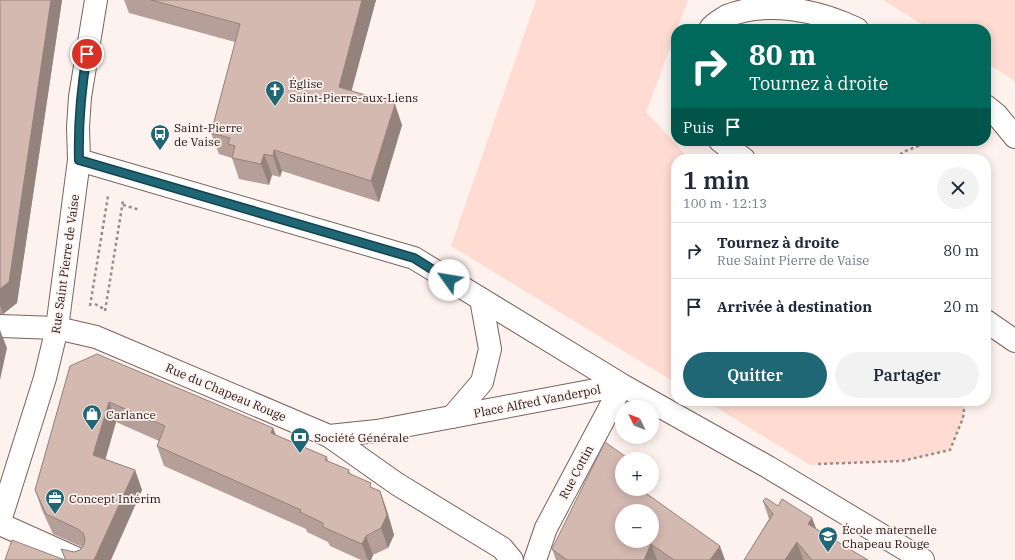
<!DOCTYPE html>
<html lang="fr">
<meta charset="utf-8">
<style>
body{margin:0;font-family:"IBM Plex Serif",serif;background:#f2f2f3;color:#1f2937;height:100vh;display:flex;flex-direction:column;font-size:15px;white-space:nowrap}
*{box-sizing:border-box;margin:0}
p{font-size:13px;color:#747a83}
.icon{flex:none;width:22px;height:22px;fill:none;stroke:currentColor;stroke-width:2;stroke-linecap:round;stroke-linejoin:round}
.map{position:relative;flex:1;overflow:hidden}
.details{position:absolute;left:671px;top:154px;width:320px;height:252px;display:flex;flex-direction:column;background:#fff;border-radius:16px;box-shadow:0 2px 10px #0003}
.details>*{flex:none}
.hud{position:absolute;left:671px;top:24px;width:320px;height:122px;border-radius:16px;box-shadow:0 2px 10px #0003;background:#00695c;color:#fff;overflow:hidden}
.needle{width:26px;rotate:313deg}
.controls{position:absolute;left:615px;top:400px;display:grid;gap:8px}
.controls a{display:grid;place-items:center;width:44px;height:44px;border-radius:50%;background:#fff;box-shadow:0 2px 10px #0003;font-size:20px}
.pin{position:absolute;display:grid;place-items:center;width:34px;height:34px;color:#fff;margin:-17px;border:2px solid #fff;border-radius:50%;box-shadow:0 1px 4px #0007}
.me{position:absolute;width:44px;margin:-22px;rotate:302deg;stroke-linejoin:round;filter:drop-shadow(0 0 3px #0008)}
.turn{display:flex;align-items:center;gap:14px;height:84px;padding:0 12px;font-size:18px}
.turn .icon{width:52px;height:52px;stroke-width:2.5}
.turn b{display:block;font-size:28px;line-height:34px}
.then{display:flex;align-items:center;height:38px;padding:0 12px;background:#0003;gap:8px;font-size:15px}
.round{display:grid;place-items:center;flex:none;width:42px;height:42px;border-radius:21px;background:#f2f2f3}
.overview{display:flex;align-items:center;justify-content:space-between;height:68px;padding:0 12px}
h1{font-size:24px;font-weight:600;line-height:30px}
.button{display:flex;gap:8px;margin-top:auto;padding:8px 12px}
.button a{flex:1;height:46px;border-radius:24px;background:#206776;color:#fff;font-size:16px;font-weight:600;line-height:46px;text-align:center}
.button a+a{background:#f2f2f3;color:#1f2937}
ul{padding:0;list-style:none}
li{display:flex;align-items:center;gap:12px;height:56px;padding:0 12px;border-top:1px solid #e0e1e3}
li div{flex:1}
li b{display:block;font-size:15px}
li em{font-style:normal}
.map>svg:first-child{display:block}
.green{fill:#ffdbd1}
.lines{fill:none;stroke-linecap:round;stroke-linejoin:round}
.street-casing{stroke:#7a625c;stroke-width:24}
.secondary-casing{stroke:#7a625c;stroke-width:24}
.path{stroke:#978c89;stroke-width:2.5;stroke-dasharray:3 3;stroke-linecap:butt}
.street{stroke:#fff;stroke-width:22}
.secondary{stroke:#fff;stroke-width:22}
.wall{fill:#b69f98}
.shaded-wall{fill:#94827c}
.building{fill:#d4b9b1;stroke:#94827c;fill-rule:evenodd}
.route-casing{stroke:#15434d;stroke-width:10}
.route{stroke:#206776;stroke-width:7}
.labels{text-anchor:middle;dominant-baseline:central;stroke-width:3.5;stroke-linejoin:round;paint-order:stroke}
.poi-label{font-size:12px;fill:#221816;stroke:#fdf2ee;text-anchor:start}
.street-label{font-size:12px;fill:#221816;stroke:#fdf2ee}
</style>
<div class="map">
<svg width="1015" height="560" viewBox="0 0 1015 560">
<rect width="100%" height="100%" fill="#fdf2ee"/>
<!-- green -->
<path class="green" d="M536 0H688L646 112 690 159H676V383L451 246Z
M883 0H1015V83L1012 79 986 63V29H930Z
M706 401H965L963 418 950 450 902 461 810 465Z"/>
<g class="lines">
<defs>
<path id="street" d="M0 326 57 328
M452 417 482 382 490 349 481 299
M329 436 397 484 502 548 512 560
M0 524 80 560"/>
<path id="secondary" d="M710 29C714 23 721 20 727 16 767 0 818 10 857 29
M986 106 996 114 1015 137
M720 141 744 159
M79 160 414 258 622 385 768 467 923 560
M986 321 1015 341
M57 328 96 337 329 436 377 431 622 385
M0 521 45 378 57 328 79 160 78 127 80 97 96 0
M535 560 546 528 622 385"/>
</defs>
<!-- street casing -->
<use href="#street" class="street-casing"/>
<!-- secondary casing -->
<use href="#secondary" class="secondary-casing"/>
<!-- path -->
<path class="path" d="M896 159 903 152 931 141
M123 205 140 210
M95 304 104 309
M90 306 108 196
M105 311 123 201
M818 464 902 461 950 450 963 418 965 401"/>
<!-- street -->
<use href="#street" class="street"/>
<!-- secondary -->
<use href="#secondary" class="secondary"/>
</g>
<!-- wall -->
<path class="wall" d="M0 0H62L17 303 3 314H0Z
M124 0H376L351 91 402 125 379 202 282 171 280 177 272 175 269 185 239 179 232 158 219 154 211 133 235 42 129 13Z
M70 366 273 428 276 435 327 457 328 461 349 470 350 474 373 488 380 491 387 511 394 535 388 548 373 555 371 560H361L330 546 328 542 307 532 306 529 164 466 157 446 159 441 116 422 105 459 135 470 142 490 110 560H65L61 549 74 552 80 550 82 547 53 534 42 510 35 490Z
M622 489 725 560H556L552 549Z
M763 501 778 506 812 518 816 529 868 560H744L769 519Z"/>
<!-- shaded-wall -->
<path class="shaded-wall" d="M51 0H62L17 303 3 314 0 305V289Z
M362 0H376L347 108 339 87Z
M395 104 402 125 379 202 371 181Z
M274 150 282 171 280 177 273 156Z
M264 154 272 175 269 185 261 164Z
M0 330 7 348 0 380Z
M109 402 116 422 101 475 93 455Z
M273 428 281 448 271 433Z
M135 470 142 490 111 560H94Z
M380 491 387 511 394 535 388 548 381 528Z
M812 518 819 536 808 524Z
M366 536 373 555 371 560H368L362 544Z
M797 542 803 560H785Z
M651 544 657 560H644Z
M720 546 725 560H710Z"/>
<!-- building -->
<path class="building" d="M0 0H51L9 282 0 289Z
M151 0H362L339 87 395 104 371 181 274 150 273 156 264 154 261 164 232 158 235 146 228 144 230 138 211 133 240 24Z
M97 354 273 428 271 433 327 457 325 460 349 470 348 473 371 483 370 487 380 491 387 515 381 528 366 536 362 544 323 527V523L300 512 301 510 157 446 165 426 109 402 93 455 135 470 94 560H66L61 549 74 552 80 550 84 545 85 538 83 533 78 529 46 514 35 490 70 366Z
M605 442 629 459H622V489H640L720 546 710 560H674L651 544 644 560H567L552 549ZM622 511H652V541H622Z
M766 498 778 506 782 499 812 518 808 524 868 560H812L797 542 785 560H744L773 514 763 501Z
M12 540 65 560H5Z"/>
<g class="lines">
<defs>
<path id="route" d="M87 54C81 90 78 124 79 160L414 258 449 280"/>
</defs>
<!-- route casing -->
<use href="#route" class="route-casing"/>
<!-- route -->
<use href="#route" class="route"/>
</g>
<!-- icons -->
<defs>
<symbol id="church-pin" viewBox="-11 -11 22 30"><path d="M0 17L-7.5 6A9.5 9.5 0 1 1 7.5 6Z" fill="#206776" stroke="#fdf2ee"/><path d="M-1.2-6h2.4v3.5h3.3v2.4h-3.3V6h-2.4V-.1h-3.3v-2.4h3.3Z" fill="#fff"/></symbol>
<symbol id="bus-pin" viewBox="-11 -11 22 30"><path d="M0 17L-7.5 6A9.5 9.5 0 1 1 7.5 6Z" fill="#206776" stroke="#fdf2ee"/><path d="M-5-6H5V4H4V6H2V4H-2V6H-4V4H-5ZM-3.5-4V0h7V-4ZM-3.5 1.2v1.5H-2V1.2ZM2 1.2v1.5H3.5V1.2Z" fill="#fff"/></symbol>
<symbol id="shop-pin" viewBox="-11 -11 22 30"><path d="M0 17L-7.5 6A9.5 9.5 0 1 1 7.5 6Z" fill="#206776" stroke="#fdf2ee"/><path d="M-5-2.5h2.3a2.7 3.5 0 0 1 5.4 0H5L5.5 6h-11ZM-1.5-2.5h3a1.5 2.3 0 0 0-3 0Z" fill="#fff"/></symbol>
<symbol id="bank-pin" viewBox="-11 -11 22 30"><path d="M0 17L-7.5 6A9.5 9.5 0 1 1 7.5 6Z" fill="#206776" stroke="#fdf2ee"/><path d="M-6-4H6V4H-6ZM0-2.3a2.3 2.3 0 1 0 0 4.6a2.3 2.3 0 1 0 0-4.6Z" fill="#fff"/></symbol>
<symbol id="office-pin" viewBox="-11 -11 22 30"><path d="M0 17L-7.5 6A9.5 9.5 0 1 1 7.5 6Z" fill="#206776" stroke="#fdf2ee"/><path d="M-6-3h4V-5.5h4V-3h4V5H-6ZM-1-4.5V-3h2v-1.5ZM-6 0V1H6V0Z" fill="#fff"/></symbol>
<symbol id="school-pin" viewBox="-11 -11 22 30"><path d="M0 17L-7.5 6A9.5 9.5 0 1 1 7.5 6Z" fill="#206776" stroke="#fdf2ee"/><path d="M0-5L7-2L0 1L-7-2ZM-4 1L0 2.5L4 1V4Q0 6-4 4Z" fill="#fff"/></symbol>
</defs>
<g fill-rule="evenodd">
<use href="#church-pin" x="264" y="79" width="22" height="30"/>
<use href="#bus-pin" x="149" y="123" width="22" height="30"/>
<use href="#shop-pin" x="81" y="403" width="22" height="30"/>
<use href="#bank-pin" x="289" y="426" width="22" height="30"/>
<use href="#office-pin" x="44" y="487" width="22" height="30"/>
<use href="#school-pin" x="817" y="525" width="22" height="30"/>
</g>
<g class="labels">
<!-- poi labels -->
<g class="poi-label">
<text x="289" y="83">Église<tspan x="289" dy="14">Saint-Pierre-aux-Liens</tspan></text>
<text x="174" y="127">Saint-Pierre<tspan x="174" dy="14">de Vaise</tspan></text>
<text x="106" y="414">Carlance</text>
<text x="314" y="437">Société Générale</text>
<text x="69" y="498">Concept Intérim</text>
<text x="842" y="529">École maternelle<tspan x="842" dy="14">Chapeau Rouge</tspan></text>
</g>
<!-- street labels -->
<g class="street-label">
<text transform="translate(65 264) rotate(-82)">Rue Saint Pierre de Vaise</text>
<text transform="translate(226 392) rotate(23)">Rue du Chapeau Rouge</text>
<text transform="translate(537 401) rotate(-11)">Place Alfred Vanderpol</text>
<text transform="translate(576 472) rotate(-62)">Rue Cottin</text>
</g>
</g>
</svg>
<div class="controls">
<a><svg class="needle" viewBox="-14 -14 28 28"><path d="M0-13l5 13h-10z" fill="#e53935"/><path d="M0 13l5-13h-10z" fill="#747a83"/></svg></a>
<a>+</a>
<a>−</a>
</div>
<div class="pin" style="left:87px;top:54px;background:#d93025"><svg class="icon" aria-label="arrive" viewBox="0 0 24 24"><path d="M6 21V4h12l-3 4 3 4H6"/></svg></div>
<svg class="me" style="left:449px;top:280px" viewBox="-20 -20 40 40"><circle r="19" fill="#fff"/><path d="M0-13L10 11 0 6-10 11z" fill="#206776"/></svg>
<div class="hud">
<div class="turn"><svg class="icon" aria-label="right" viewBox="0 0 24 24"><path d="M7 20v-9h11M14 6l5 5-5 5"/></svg><div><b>80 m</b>Tournez à droite</div></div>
<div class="then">Puis<svg class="icon" aria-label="arrive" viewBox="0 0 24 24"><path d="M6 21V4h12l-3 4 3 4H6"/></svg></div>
</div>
<section class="details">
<div class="overview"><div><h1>1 min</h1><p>100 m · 12:13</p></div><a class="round"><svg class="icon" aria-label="close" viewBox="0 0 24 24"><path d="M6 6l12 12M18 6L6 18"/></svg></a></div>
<ul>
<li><svg class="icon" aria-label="right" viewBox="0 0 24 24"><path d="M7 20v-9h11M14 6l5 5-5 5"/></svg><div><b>Tournez à droite</b><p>Rue Saint Pierre de Vaise</p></div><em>80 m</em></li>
<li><svg class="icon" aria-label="arrive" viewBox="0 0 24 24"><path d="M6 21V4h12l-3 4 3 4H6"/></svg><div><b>Arrivée à destination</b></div><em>20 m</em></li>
</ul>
<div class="button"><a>Quitter</a><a>Partager</a></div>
</section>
</div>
